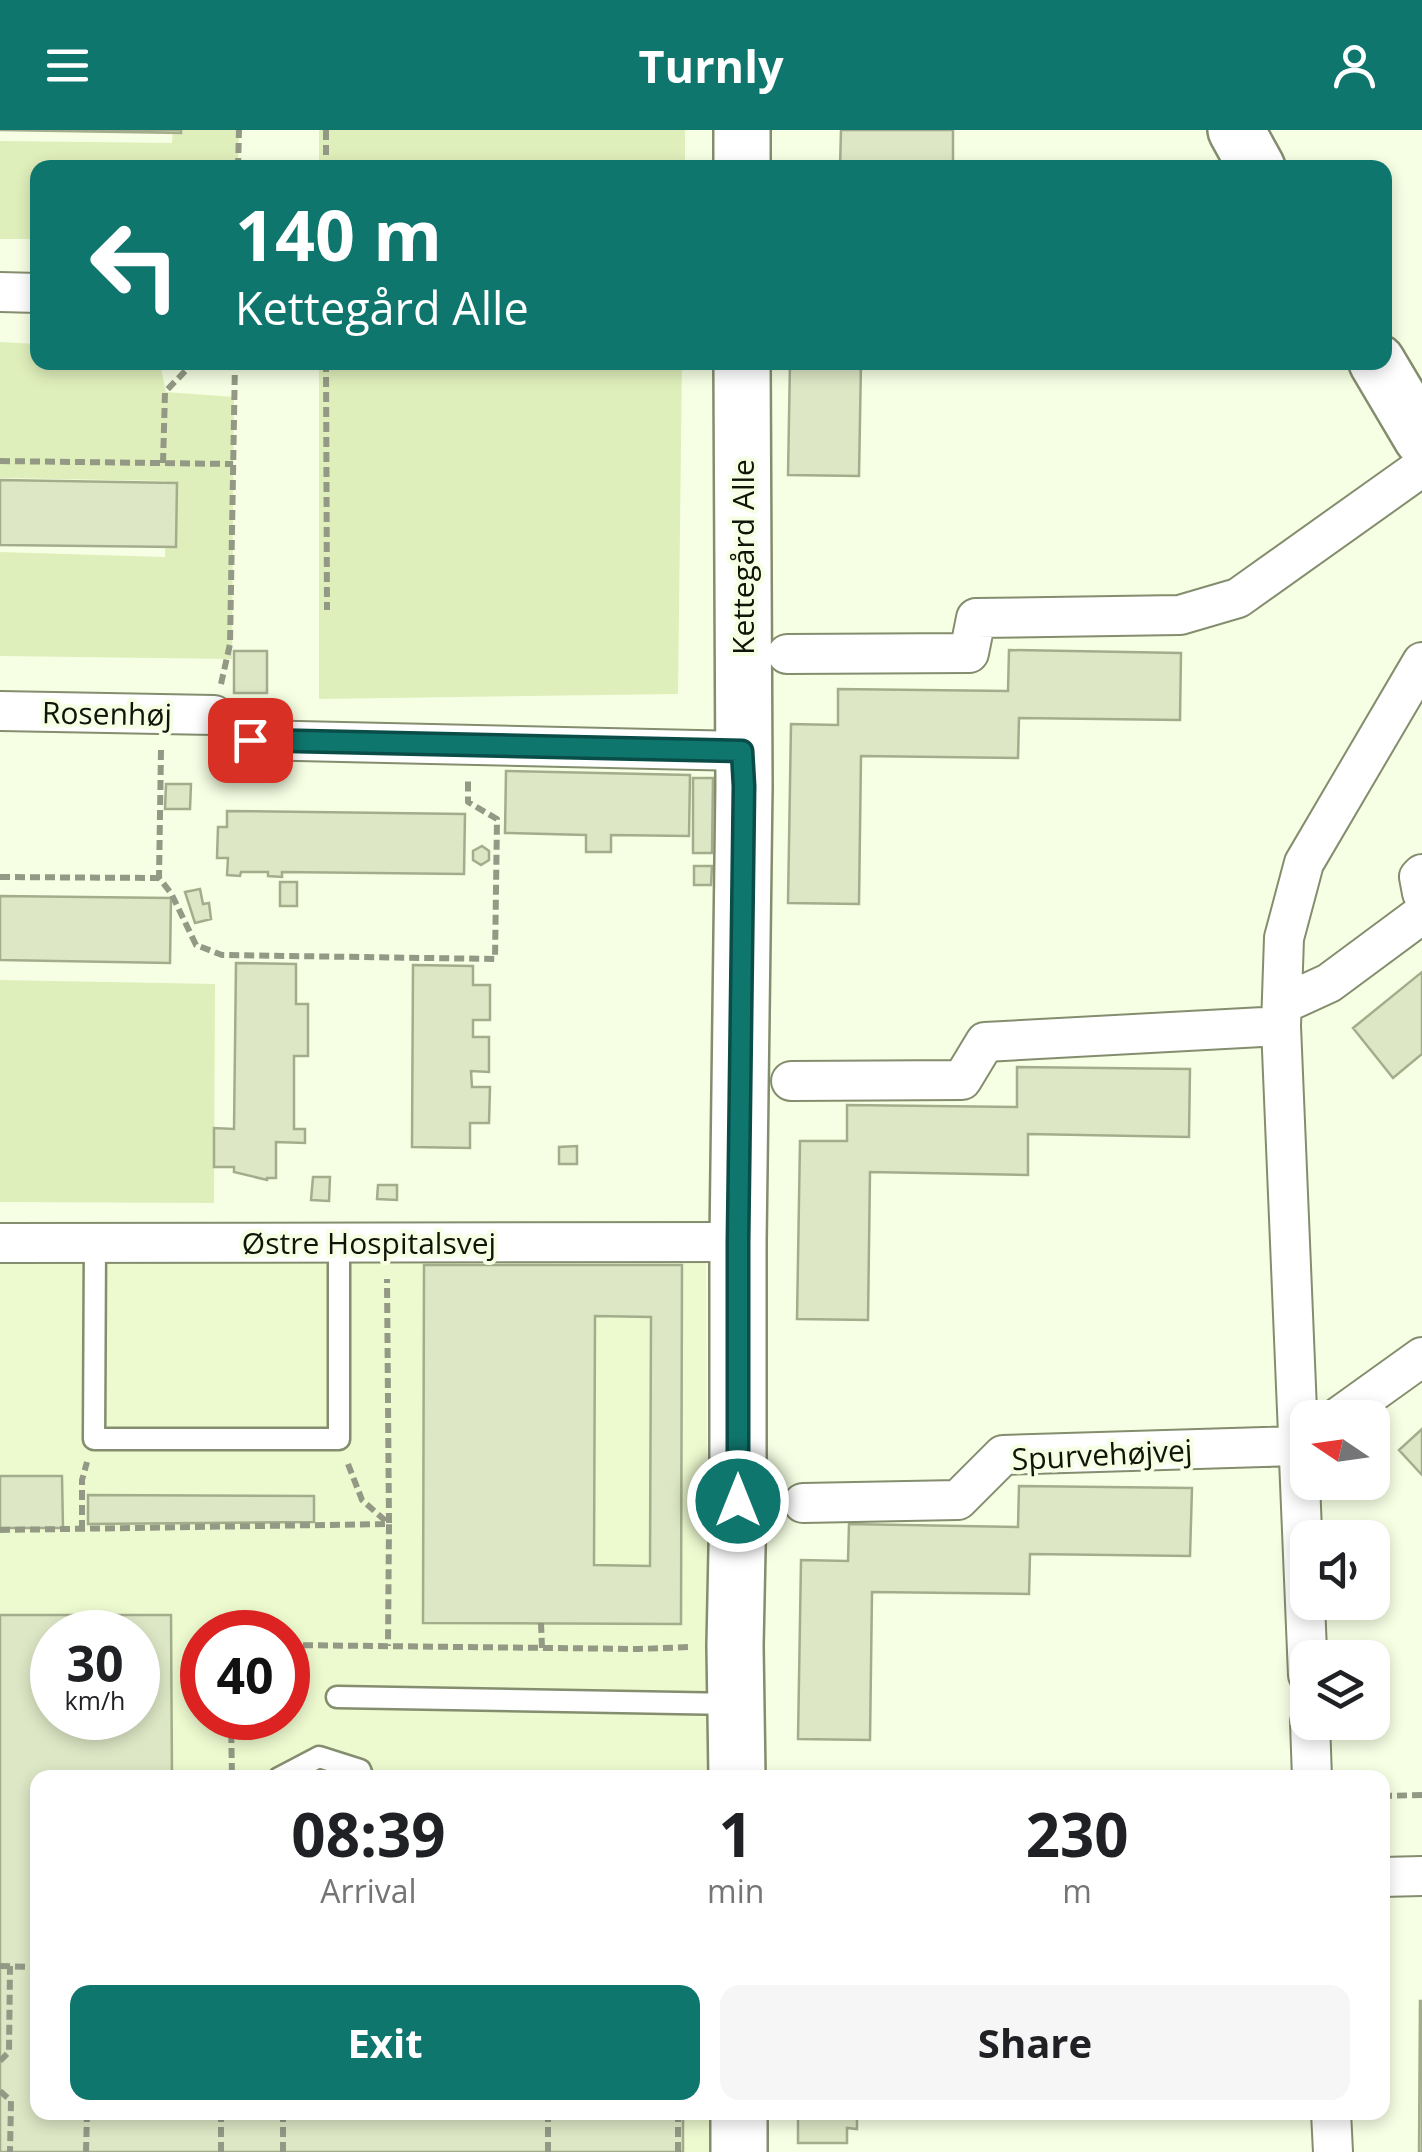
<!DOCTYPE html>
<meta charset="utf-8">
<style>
body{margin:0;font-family:"Open Sans",sans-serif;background:#f6f6f6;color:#202124;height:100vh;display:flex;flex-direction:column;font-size:38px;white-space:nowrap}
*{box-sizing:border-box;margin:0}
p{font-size:32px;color:#757577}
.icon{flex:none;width:55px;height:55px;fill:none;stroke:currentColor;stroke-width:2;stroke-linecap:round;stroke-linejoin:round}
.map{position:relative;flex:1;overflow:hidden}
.side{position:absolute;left:30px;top:1640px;width:1360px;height:350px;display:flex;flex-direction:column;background:#fff;border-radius:20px;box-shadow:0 5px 15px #0003}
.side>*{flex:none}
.hud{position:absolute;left:30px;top:30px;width:1362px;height:210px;border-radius:20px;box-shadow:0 5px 15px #0003;background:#0f766e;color:#fff;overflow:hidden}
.needle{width:65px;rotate:283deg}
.buttons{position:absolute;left:1290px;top:1270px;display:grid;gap:20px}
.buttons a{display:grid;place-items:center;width:100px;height:100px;border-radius:20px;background:#fff;box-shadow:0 5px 15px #0003;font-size:50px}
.speed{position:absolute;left:30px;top:1480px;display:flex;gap:20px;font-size:50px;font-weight:700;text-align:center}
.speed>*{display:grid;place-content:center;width:130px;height:130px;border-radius:50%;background:#fff;box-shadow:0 5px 15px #0003;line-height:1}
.speed small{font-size:25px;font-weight:400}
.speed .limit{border:15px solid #d22;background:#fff;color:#111}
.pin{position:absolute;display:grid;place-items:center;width:85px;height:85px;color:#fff;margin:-42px;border-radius:20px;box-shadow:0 5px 15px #0006}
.me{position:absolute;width:110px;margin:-55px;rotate:0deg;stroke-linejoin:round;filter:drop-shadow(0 0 8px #0008)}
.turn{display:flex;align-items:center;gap:35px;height:210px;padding:0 40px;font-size:45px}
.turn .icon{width:130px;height:130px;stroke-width:2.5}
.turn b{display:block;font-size:70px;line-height:85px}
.eta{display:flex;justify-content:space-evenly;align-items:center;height:170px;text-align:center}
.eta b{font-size:60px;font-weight:700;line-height:70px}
.button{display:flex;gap:20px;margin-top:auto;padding:20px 40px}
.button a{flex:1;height:115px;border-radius:20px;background:#0f766e;color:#fff;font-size:40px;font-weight:700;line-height:115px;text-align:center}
.button a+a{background:#f6f6f6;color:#202124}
header{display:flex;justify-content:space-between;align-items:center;height:130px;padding:0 40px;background:#0f766e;color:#fff;font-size:45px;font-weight:700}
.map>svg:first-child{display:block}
.built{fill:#edfacf;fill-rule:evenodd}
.green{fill:#dfefbb}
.building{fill:#dde7c5;stroke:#a3ad8c;stroke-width:2.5;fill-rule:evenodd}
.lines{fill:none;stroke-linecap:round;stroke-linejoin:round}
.lane-casing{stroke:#848d6e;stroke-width:25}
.street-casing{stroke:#848d6e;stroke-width:42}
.secondary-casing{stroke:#848d6e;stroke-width:60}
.path{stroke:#939984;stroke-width:6;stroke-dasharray:10 5;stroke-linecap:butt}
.lane{stroke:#fff;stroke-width:20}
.street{stroke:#fff;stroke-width:38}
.secondary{stroke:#fff;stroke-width:55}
.route-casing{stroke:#0a4d48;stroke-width:25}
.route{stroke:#0f766e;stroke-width:18}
.labels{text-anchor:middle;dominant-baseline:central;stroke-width:8;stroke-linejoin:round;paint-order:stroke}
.street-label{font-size:30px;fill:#111408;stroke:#f6ffe3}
</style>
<header><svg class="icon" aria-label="menu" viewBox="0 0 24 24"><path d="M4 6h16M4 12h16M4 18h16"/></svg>Turnly<svg class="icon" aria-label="person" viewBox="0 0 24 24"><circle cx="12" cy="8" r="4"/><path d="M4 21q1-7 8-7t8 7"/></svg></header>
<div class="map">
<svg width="1422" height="2022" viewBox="0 0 1422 2022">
<rect width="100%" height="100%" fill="#f6ffe3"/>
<!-- built -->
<path class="built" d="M706 1128 708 1647 38 1648V1982L709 1983 710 2022H0V1134ZM52 1502H138V1588H52ZM202 1502H288V1588H202Z"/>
<!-- green -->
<path class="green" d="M173 0H239L238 37 38 38 37 109H0V11L172 13Z
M319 0H685V37H319Z
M0 212 37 214 38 232 160 233 166 262 234 267 232 529 0 526V422L165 427 167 351 0 348Z
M319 233H682L678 564 319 569Z
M0 850 215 854 214 1073 0 1072Z"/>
<!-- building -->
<path class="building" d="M0 0H181V3Z
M841 0H953V38H840Z
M790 232H861L859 346 788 345Z
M0 350 177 353 176 417 0 415Z
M1009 520 1181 523 1180 590 1019 588 1018 628 861 626 859 774 788 773 791 594 838 595V559L1008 561Z
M234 521H267V563H234Z
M506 641 690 645 689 706 611 705V722H586V705L505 703Z
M693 648H713L712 723H693Z
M166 654H191L190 679H165Z
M227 681 465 684 464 744 282 742V747L268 746V742H241L240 746 227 745 228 728H217L218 697H227Z
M482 716 489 721V730L481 735 473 730V721Z
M694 736H712L711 755H694Z
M280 752H297V776H280Z
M200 759 203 774 209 773 211 789 195 793 185 762Z
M0 766 171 768 170 833 0 830Z
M236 833 296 834V874H308V926H294V999H305V1013L276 1012V1048H267V1050L234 1042V1037H214V998L234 999Z
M413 835 473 836V855H490V890H473V907H489V942L471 941 472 957H490L489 993H470V1018L412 1017Z
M1422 842V924L1393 948 1353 898Z
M1017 937 1190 939 1189 1007 1028 1004V1045L870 1042 868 1190 797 1189 800 1011H847V975L1017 977Z
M577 1016V1034H559V1017Z
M313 1047H330L329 1071 311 1070Z
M378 1055H397V1070L377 1069Z
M424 1135H682L681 1494 423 1493ZM595 1186 651 1187 650 1436 594 1435Z
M1422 1299V1345L1399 1320Z
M0 1346H62L63 1398H0Z
M1019 1356 1192 1358 1190 1426 1030 1424 1029 1464 872 1462 870 1610 798 1609 801 1430 848 1431 849 1394 1018 1397Z
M88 1365 314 1366V1392L88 1394Z
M0 1485H171L172 1648H38V1982H683V2022H0ZM52 1502H138V1588H52Z
M1420 1871H1422V2022H1419Z
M798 1982H857V1999L847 1998V2013H798Z"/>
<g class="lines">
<defs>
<path id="lane" d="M95 1112 94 1309H339V1112
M337 1567 734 1574
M279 1648 319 1627 360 1640 363 1648"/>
<path id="street" d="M0 162 38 163
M787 524 969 523 976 488 1180 485 1238 468 1422 337
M0 581 214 585
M250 610 742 621
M1422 744 1419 747 1422 763
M1283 874 1329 853 1422 784
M791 951 962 950 985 912 1281 896
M0 1113 738 1112
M1337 1288 1422 1227
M803 1373 958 1370 1003 1325 1297 1316 1308 1308
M1308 1545 1281 896 1284 808 1304 733 1422 532
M1310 1592 1312 1648
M1382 1747 1422 1746
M1331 1982 1333 2022"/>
<path id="secondary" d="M1236 0 1257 38
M742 38V0
M1377 232 1422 308
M737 1648 735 1516 738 1371V1112L744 656 742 232
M739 2022V1982"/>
</defs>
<!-- lane casing -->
<use href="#lane" class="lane-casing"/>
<!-- street casing -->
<use href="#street" class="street-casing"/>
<!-- secondary casing -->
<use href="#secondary" class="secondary-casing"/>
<!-- path -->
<path class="path" d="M326 0V38
M238 38 239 0
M326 232 327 480
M0 331 233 334
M163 333 165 262 194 232
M221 554 230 514 235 232
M161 620 159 748 171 763 196 815 222 825 495 829 497 689 468 672V649
M0 747 159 748
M348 1334 362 1370 389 1394 388 1516
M0 1400 389 1394 387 1149
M82 1400V1350L87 1332
M541 1493 542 1518
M288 1515 638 1519 691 1517
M231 1588 232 1648
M1382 1666 1422 1665
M0 1836 38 1837
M0 1931 9 1922 10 1836
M0 1961 11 1971 10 2022
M221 1982V2022
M86 2022 87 1982
M283 2022V1982
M548 2022V1982
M678 2022V1982"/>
<!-- lane -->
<use href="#lane" class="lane"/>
<!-- street -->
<use href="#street" class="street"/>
<!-- secondary -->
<use href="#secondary" class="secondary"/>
</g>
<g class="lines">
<defs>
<path id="route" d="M250 610 742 621 744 656 738 1112V1371"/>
</defs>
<!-- route casing -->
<use href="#route" class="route-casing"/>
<!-- route -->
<use href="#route" class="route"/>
</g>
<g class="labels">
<!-- street labels -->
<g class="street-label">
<text transform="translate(742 427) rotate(-90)">Kettegård Alle</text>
<text transform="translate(107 583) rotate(1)">Rosenhøj</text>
<text x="369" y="1112">Østre Hospitalsvej</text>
<text transform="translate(1102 1324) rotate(-3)">Spurvehøjvej</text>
</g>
</g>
</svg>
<div class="buttons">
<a><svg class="needle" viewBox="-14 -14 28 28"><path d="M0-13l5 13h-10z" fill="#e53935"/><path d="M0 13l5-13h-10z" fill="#757577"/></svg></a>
<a><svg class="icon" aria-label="sound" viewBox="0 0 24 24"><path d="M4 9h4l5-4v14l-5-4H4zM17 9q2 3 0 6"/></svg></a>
<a><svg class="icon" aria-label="layers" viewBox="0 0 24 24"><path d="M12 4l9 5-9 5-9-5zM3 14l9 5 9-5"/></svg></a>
</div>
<div class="speed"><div>30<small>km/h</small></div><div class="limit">40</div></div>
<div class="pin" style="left:250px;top:610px;background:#d93025"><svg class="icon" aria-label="arrive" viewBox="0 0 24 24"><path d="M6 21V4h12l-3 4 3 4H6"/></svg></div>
<svg class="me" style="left:738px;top:1371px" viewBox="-20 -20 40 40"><circle r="17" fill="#0f766e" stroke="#fff" stroke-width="3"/><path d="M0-11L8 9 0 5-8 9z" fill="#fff"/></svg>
<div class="hud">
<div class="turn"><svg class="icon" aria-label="left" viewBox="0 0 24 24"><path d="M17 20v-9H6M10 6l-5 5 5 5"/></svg><div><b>140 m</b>Kettegård Alle</div></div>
</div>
<section class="side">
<div class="eta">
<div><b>08:39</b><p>Arrival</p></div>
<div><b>1</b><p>min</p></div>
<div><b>230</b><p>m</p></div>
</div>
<div class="button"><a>Exit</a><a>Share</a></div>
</section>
</div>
